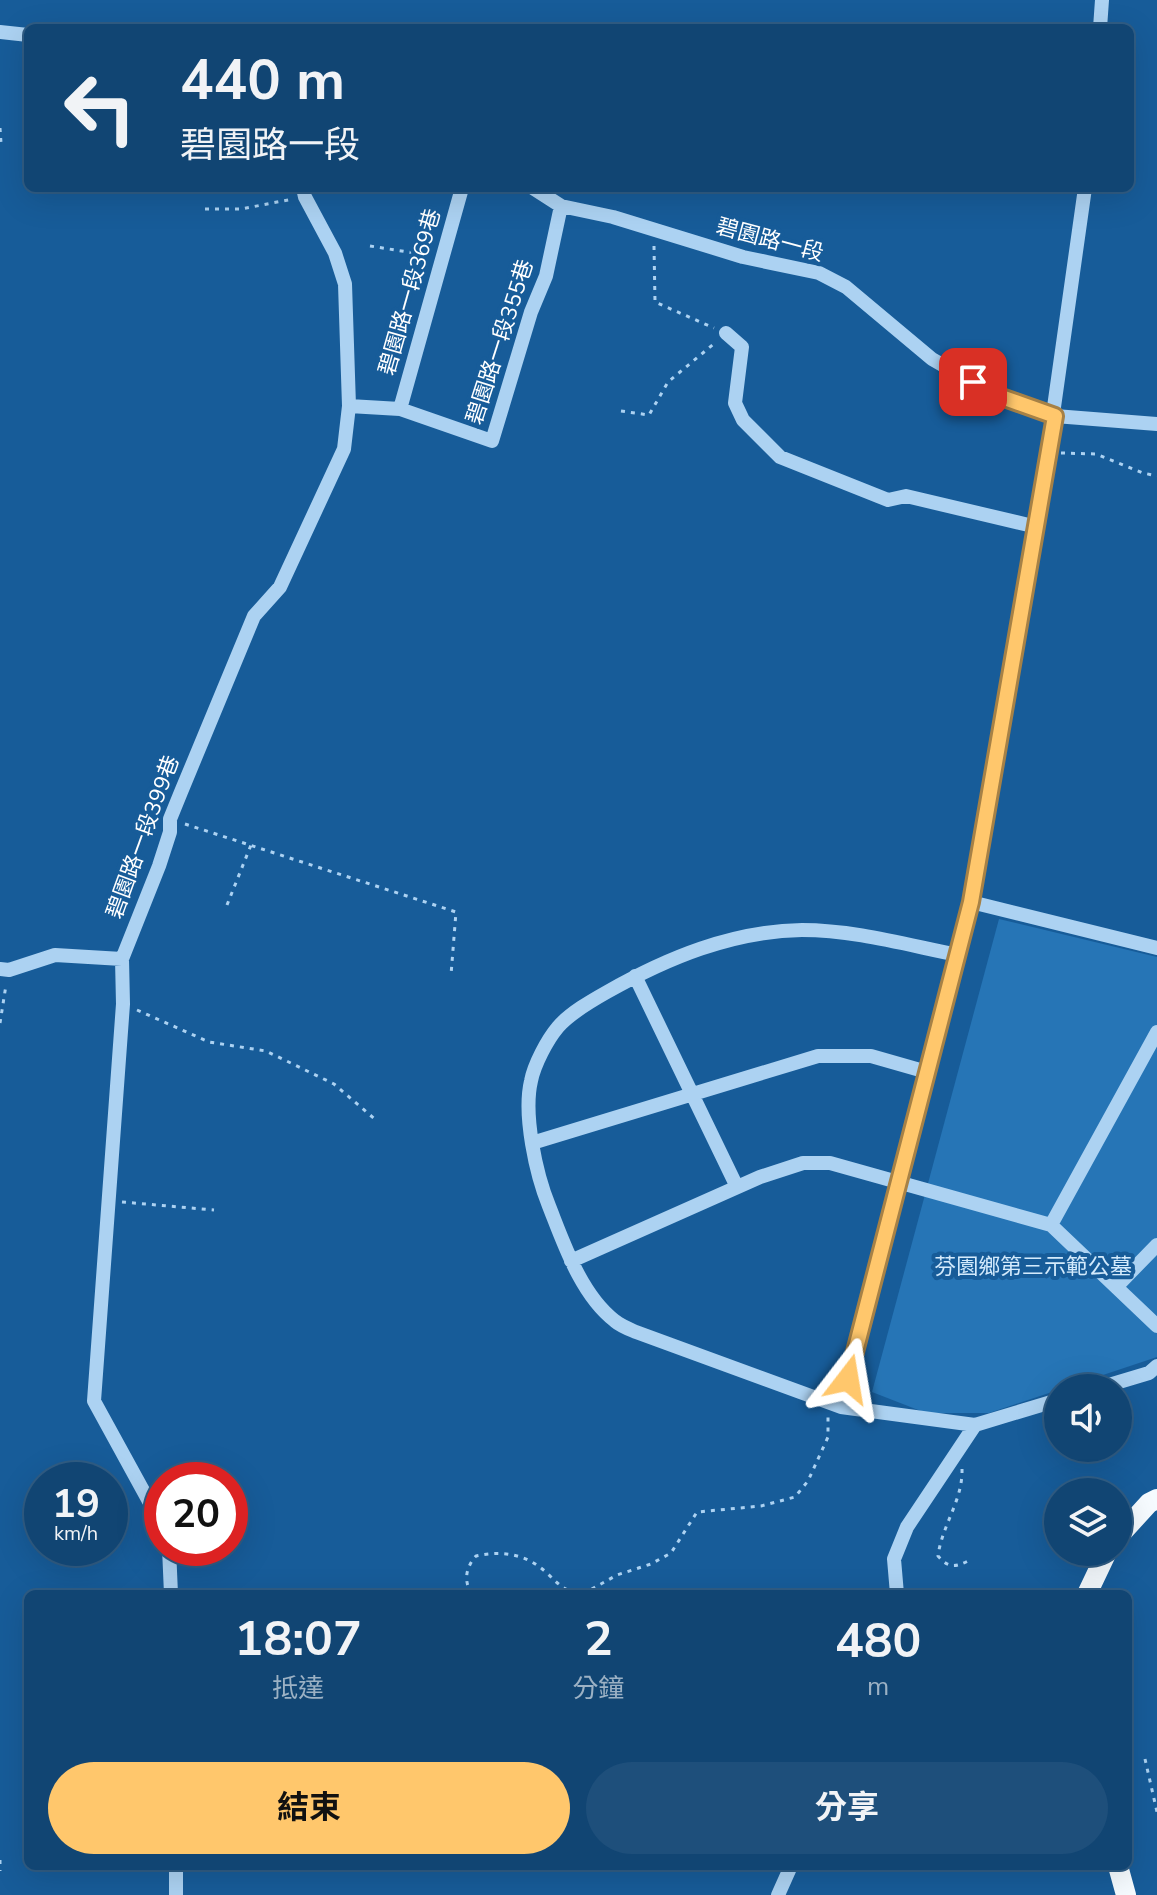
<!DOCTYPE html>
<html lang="zh-TW">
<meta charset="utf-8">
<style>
body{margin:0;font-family:"Nunito Sans","Noto Sans TC",sans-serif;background:#1e4f7b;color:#f1f3f6;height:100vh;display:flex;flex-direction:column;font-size:30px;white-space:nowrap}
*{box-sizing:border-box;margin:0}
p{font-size:26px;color:#9cb1c4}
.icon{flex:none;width:44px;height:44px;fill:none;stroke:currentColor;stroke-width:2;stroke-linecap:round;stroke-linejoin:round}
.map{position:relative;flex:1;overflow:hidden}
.side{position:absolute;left:24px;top:1590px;width:1108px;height:280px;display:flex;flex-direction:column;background:#114573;border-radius:12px;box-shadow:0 8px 32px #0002,0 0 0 2px #305d85}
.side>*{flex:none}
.banner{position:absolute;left:24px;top:24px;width:1110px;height:168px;border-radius:12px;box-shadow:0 8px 32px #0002,0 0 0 2px #305d85;background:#114573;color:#f1f3f6;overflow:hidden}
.tools{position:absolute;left:1044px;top:1374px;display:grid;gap:16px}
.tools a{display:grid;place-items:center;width:88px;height:88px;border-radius:50%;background:#114573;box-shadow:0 8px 32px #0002,0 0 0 2px #305d85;font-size:40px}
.speed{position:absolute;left:24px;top:1462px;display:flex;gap:16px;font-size:40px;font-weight:700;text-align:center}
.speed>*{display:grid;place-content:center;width:104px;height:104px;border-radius:50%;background:#114573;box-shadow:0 8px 32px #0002,0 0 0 2px #305d85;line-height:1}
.speed small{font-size:20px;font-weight:400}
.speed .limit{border:12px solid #d22;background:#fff;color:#111}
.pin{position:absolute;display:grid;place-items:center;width:68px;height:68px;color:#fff;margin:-34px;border-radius:16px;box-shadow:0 4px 12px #0006}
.me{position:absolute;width:88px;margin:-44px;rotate:14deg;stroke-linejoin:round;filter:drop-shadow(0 0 6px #0008)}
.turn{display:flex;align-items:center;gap:28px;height:168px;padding:0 24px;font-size:36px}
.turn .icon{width:104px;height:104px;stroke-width:2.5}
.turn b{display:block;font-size:56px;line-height:68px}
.eta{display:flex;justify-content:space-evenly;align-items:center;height:136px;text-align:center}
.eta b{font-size:48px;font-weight:700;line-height:56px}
.action{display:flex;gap:16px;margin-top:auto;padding:16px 24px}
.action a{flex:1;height:92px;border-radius:48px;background:#ffc76c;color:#111;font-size:32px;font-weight:700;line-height:92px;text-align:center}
.action a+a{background:#1e4f7b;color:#f1f3f6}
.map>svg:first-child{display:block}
.green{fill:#2675b6}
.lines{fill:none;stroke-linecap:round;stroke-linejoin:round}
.path{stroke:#acd2f2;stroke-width:3;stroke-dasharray:4 6;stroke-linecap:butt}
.minor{stroke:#acd2f2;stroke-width:14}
.major{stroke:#f6fbff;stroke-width:20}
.route-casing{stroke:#a68146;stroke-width:20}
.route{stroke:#ffc76c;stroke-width:14}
.labels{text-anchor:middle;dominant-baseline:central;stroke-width:8;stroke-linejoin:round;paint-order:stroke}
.street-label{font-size:22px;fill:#fff;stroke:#175c99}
.park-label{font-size:22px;fill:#d3eafc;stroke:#175c99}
</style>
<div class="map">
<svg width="1157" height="1895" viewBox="0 0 1157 1895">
<rect width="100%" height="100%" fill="#175c99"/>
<!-- green -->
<path class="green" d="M999 919 1157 957V1357L989 1413H926L872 1392Z"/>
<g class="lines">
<!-- path -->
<path class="path" d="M0 128 1 143
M205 209H241L293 199
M370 246 427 255
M654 246 655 302 714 328
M621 411 649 415 668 382 716 342
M1061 453 1096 454 1143 473 1157 476
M185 824 456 912 451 975
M227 905 251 845
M137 1010 209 1042 266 1051 334 1084 377 1121
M0 1023 6 985
M122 1202 214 1210
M962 1469C963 1500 942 1525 938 1556 949 1569 956 1567 970 1560
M472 1594C463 1581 466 1567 476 1556 503 1550 527 1554 548 1574 558 1584 566 1592 581 1594
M583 1594 617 1575 651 1564 671 1553 697 1512 761 1506 795 1497 808 1481 828 1437V1415
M1145 1759 1157 1812
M0 1860V1871"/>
<!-- minor -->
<path class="minor" d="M1100 28 1102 0
M0 32 28 35
M533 188 561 206 613 217 743 257 819 273 846 287 932 359 993 394 1055 416 1157 424
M726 333 742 347 735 403 743 420 780 457 888 500 906 496 1037 527
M349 406 400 409 492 441 531 312 546 276 561 206
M400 409 462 188
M971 902 1157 948
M958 955C907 945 854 930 802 930 732 931 667 958 607 992 591 1001 570 1013 558 1027 547 1040 534 1065 531 1081 523 1115 536 1174 549 1206 564 1244 581 1295 615 1321 621 1326 629 1329 636 1332L841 1407 975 1425 1058 1400
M0 969 9 970 55 955 122 959
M635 976 737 1187
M532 1143 818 1056H871L927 1072
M1051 1225 1157 1032
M571 1261 760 1177 803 1163H830L1051 1225 1157 1326
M1117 1286 1157 1245
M1099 1388 1149 1373 1157 1366
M841 1407 971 902 1037 527 1085 188
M162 1525 94 1401 123 1004 122 959 159 866 170 832V819L181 792 254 616 280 587 344 449 349 406 345 284 335 253 305 197 303 188
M169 1548 171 1594
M897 1594 894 1559 907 1527 975 1425
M176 1866V1895
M778 1895 791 1866"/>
<!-- major -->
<path class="major" d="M1118 1537 1149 1503 1157 1499
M1087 1594 1107 1552
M1118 1866 1126 1895"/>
</g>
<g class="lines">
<defs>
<path id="route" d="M848 1379 971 902 1055 416 993 394 973 382"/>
</defs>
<!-- route casing -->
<use href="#route" class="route-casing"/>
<!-- route -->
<use href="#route" class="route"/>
</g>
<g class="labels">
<!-- street labels -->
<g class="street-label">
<text transform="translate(770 240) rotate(15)">碧園路一段</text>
<text transform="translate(410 292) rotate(-74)">碧園路一段369巷</text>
<text transform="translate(500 342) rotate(-72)">碧園路一段355巷</text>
<text transform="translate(143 837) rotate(-70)">碧園路一段399巷</text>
</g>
<!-- park labels -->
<g class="park-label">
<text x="1033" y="1267">芬園鄉第三示範公墓</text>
</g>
</g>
</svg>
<div class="tools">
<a><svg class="icon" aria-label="sound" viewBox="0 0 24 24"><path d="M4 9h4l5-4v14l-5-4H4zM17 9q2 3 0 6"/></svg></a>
<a><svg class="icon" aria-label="layers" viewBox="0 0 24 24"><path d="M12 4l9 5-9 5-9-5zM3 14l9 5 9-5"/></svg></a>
</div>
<div class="speed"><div>19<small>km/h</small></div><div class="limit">20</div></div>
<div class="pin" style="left:973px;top:382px;background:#d93025"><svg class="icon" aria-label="arrive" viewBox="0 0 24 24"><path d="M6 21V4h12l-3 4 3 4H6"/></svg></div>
<svg class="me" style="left:848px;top:1379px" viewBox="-20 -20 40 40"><path d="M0-17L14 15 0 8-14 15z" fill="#ffc76c" stroke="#fff" stroke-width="4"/></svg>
<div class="banner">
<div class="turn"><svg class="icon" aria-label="left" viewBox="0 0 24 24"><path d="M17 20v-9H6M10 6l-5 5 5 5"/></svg><div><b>440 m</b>碧園路一段</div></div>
</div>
<section class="side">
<div class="eta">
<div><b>18:07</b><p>抵達</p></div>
<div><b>2</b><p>分鐘</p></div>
<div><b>480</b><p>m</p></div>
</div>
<div class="action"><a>結束</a><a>分享</a></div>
</section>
</div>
